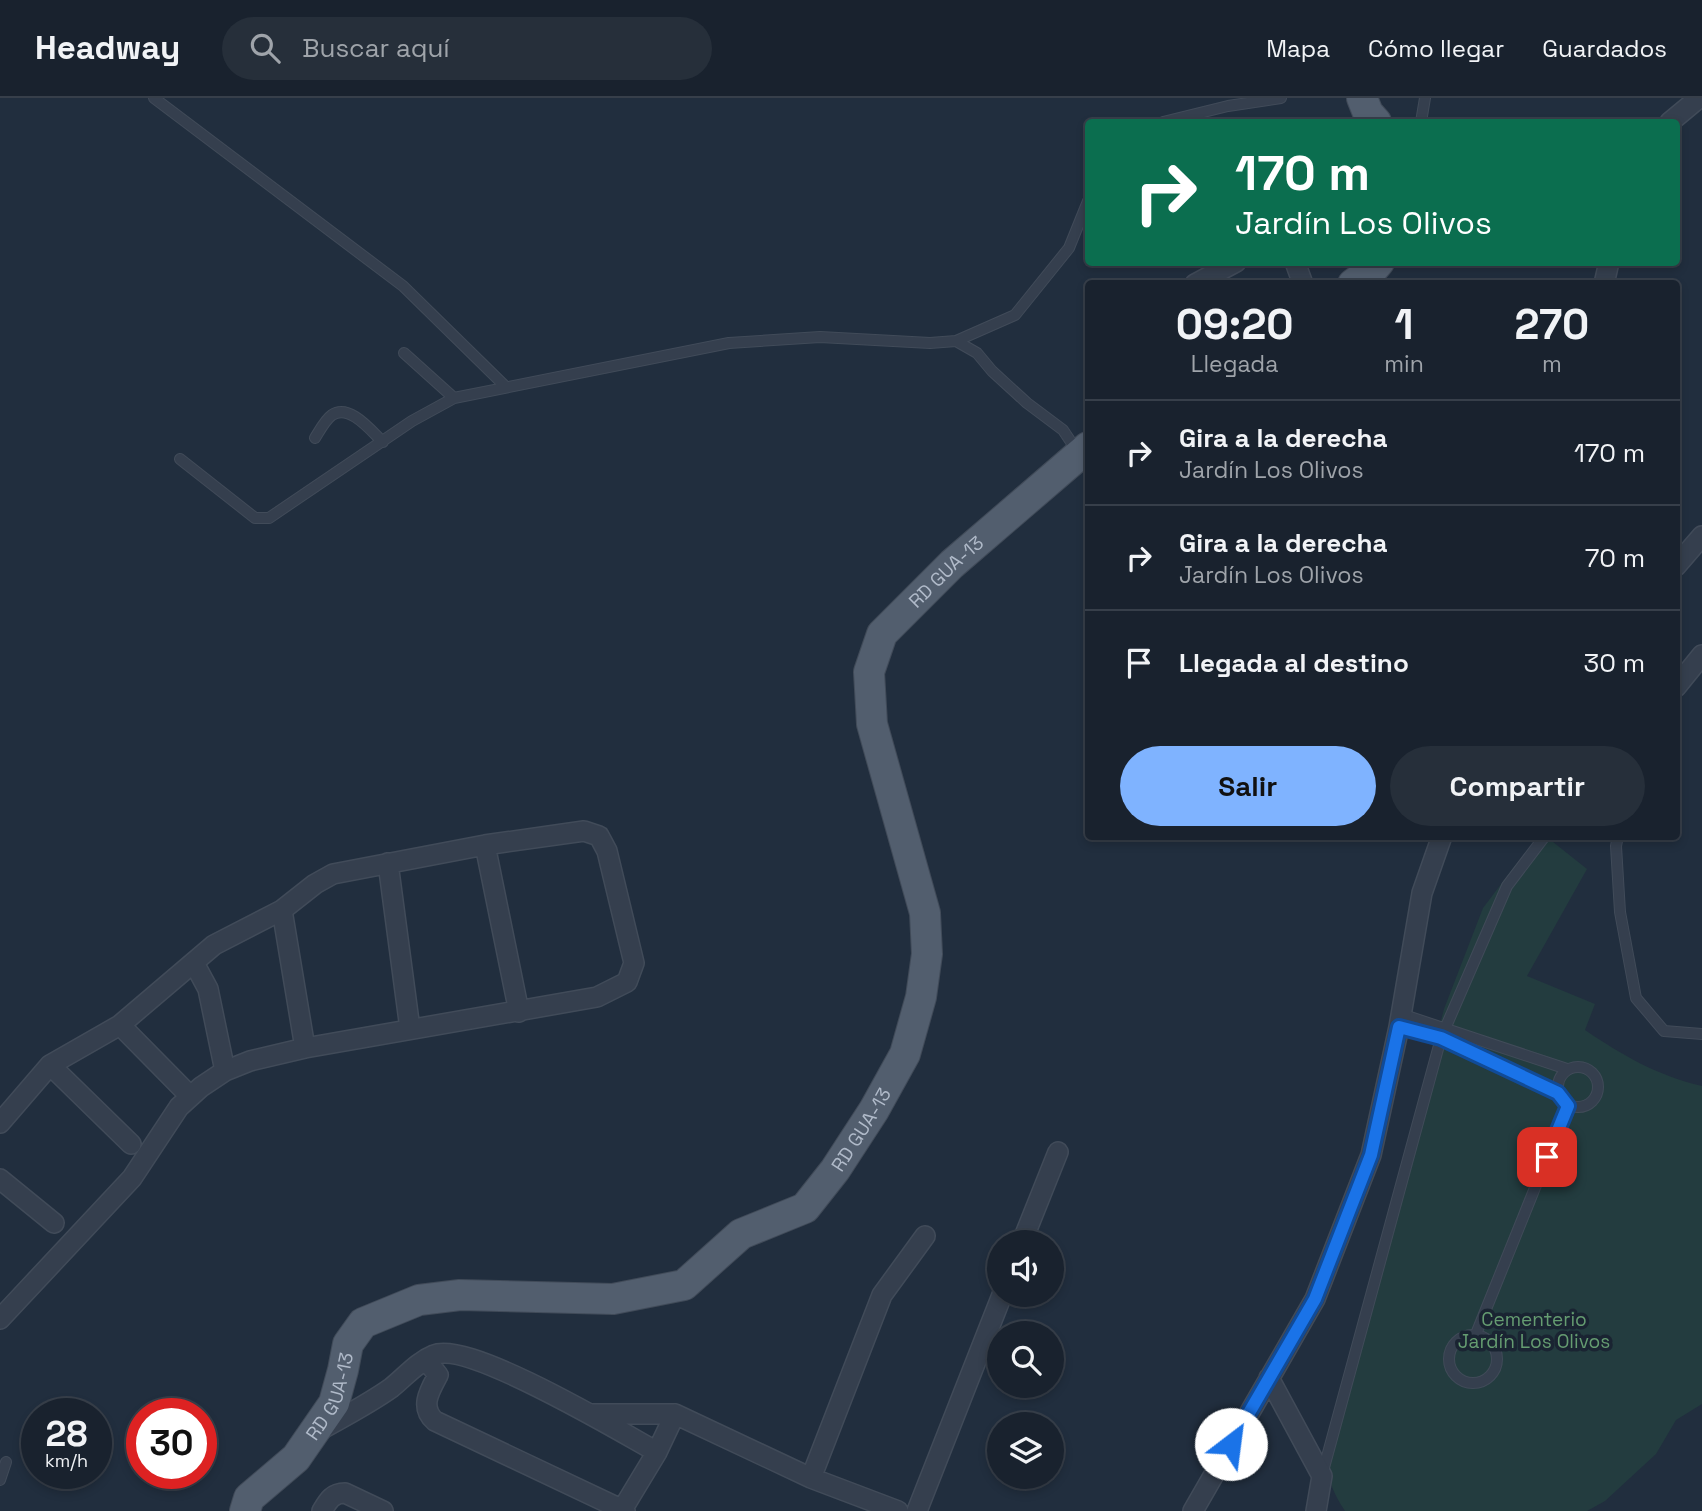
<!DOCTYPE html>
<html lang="es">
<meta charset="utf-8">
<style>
body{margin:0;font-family:"Space Grotesk",sans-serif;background:#262f3a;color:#f1f3f6;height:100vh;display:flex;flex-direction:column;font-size:26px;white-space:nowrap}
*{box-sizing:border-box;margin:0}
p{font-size:23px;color:#9fa4aa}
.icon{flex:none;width:38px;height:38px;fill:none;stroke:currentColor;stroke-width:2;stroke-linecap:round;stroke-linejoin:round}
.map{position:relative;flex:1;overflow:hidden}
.details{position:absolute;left:1085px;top:182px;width:595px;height:560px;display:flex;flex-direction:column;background:#19222e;border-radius:7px;box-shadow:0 4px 10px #0003,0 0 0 2px #373f4a}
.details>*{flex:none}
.hud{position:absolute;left:1085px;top:21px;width:595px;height:147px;border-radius:7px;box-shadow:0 4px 10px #0003,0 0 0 2px #373f4a;background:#0b6e4f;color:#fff;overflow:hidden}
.tools{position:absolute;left:987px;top:1132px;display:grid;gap:14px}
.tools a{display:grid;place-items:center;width:77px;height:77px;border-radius:50%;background:#19222e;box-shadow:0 4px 10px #0003,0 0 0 2px #373f4a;font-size:35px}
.speed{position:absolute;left:21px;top:1300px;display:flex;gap:14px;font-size:35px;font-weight:700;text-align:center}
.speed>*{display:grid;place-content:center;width:91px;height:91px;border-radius:50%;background:#19222e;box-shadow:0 4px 10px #0003,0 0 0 2px #373f4a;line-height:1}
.speed small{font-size:18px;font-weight:400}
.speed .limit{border:10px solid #d22;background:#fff;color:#111}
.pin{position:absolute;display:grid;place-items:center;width:60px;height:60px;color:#fff;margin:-30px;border-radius:14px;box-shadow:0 4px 10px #0006}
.me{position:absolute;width:77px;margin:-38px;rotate:30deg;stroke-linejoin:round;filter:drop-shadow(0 0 5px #0008)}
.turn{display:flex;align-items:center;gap:24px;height:147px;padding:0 35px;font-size:32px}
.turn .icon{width:91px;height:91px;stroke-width:2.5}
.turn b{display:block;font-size:49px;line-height:60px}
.eta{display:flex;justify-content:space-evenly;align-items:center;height:119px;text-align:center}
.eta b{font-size:42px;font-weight:800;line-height:49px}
.action{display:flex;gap:14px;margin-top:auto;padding:14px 35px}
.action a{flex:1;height:80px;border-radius:42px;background:#7fb3ff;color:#111;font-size:28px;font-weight:800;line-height:80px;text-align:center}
.action a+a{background:#262f3a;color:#f1f3f6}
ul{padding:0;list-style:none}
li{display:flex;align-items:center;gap:21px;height:105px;padding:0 35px;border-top:2px solid #373f4a}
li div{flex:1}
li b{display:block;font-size:26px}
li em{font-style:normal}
header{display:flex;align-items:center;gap:42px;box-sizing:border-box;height:98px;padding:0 35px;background:#19222e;border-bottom:2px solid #373f4a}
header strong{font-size:33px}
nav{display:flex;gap:38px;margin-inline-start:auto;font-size:24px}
.search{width:490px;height:63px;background:#262f3a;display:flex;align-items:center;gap:18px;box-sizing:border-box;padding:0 24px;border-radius:38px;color:#9fa4aa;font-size:26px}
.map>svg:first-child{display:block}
.green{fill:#233c3f}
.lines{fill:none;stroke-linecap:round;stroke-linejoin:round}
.service-casing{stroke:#414b59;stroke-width:12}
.minor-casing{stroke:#414b59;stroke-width:22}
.primary-casing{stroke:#414b59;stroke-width:32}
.service{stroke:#353f4e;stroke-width:10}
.minor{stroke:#353f4e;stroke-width:19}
.primary{stroke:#525e6e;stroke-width:30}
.route-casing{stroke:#114b97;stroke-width:18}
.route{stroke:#1a73e8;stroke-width:12}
.labels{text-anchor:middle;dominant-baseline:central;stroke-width:7;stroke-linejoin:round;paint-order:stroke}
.street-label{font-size:19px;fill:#b0bac9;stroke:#1a2432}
.park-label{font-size:19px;fill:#659c71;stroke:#1a2432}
</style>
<header>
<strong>Headway</strong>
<div class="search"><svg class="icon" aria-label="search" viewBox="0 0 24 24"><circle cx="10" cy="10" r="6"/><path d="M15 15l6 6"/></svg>Buscar aquí</div>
<nav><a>Mapa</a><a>Cómo llegar</a><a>Guardados</a></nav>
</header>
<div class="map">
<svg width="1702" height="1413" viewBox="0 0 1702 1413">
<rect width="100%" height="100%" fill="#212e3e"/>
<!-- green -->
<path class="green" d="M1548 740 1587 771 1527 878 1595 906 1585 932C1622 957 1658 978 1702 988V1306L1676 1322 1656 1356 1605 1403 1587 1413H1345C1322 1378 1328 1368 1336 1329L1444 911 1483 810 1517 765Z"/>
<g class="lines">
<defs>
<path id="service" d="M154 0 403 188 506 289
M1163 24 1228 8 1281 0
M1421 24 1425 0
M956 243 1015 217 1069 150 1088 103
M404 255 454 300
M315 340C320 332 325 322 332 317 350 305 372 334 383 344
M180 361 255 420H269L412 323 454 300 729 245 820 239 930 245 956 243 977 255 992 273 1027 305 1063 332 1077 353
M1618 738 1616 748 1620 814 1636 900 1664 933 1702 936
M1401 916 1567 971
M1399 929 1441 940 1558 995
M1558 989a20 20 0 1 1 40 0a20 20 0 1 1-40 0Z
M1476 1236 1568 1008
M1449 1261a24 24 0 1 1 48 0a24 24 0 1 1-48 0Z
M1322 1377 1441 940 1507 788 1545 738
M0 1382 6 1364"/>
<path id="minor" d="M1670 24 1699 0
M1295 164 1303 186
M1195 186 1236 164
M1604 186 1609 164
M1676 468 1702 438
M1676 589 1702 557
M485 747 519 914
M388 765 410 931
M282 812 305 950
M194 865 208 891 225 973
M120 927 190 998
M50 967 131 1046
M0 1025 50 967 120 927 214 847 282 812 315 786 333 776 485 747 584 733 599 738 607 753 634 865 627 884 597 899 305 950 250 963 225 973 201 989 179 1009 132 1080 0 1221
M0 1081 54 1125
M1022 1144 1058 1054
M426 1262 438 1277C430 1292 419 1309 435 1323L625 1413
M1269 1280 1322 1378 1316 1413
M592 1316H675L811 1380 898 1413
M322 1331C345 1318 370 1305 391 1290 405 1279 417 1264 434 1257 468 1242 621 1334 657 1354
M811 1380 882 1197 925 1138
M622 1412 657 1354 675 1316
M322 1413C328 1403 332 1395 345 1395L383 1413
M917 1413 1002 1197
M1193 1413 1315 1201 1371 1057 1399 929 1422 795 1442 738"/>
<g id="primary">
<path d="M1362 0 1368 15 1376 24"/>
<path d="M1353 186 1373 171 1379 164"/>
<path id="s1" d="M245 1413 249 1400 296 1360 334 1305 343 1272 348 1246 363 1225 419 1202 460 1197 613 1201 684 1187 741 1136 805 1110 835 1072 874 1012 905 956 921 899 927 856 925 815 872 626 869 574 882 536 952 466 1088 349"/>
</g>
</defs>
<!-- service casing -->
<use href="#service" class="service-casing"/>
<!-- minor casing -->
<use href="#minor" class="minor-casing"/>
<!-- primary casing -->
<use href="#primary" class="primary-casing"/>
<!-- service -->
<use href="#service" class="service"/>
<!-- minor -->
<use href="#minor" class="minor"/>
<!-- primary -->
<use href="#primary" class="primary"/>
</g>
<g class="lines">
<defs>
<path id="route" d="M1231 1346 1315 1201 1371 1057 1399 929 1441 940 1558 995 1568 1008 1547 1059"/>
</defs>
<!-- route casing -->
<use href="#route" class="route-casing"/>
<!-- route -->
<use href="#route" class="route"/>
</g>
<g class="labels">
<!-- street labels -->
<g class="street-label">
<text stroke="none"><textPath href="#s1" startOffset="1407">RD GUA-13</textPath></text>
<text stroke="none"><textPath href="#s1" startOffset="798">RD GUA-13</textPath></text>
<text stroke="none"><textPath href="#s1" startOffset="147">RD GUA-13</textPath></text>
</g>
<!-- park labels -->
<g class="park-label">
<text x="1534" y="1221">Cementerio<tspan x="1534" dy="22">Jardín Los Olivos</tspan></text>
</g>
</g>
</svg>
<div class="tools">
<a><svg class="icon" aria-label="sound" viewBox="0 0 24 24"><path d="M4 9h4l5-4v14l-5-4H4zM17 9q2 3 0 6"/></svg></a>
<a><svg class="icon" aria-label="search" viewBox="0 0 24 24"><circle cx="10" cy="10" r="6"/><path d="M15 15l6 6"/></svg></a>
<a><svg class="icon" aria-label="layers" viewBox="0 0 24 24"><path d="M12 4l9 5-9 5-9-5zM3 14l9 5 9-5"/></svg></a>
</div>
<div class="speed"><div>28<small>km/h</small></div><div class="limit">30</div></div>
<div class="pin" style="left:1547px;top:1059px;background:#d93025"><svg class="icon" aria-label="arrive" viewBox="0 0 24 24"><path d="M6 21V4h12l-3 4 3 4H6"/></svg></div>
<svg class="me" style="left:1231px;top:1346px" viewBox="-20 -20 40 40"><circle r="19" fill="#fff"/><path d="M0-13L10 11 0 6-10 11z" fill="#1a73e8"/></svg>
<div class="hud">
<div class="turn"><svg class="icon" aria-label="right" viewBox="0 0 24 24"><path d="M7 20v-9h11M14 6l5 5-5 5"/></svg><div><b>170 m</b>Jardín Los Olivos</div></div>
</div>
<section class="details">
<div class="eta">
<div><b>09:20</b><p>Llegada</p></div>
<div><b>1</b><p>min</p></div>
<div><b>270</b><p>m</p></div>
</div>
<ul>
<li><svg class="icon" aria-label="right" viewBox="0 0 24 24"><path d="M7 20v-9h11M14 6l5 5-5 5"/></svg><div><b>Gira a la derecha</b><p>Jardín Los Olivos</p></div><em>170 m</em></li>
<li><svg class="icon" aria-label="right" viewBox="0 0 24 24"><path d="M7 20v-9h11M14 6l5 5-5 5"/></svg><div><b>Gira a la derecha</b><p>Jardín Los Olivos</p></div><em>70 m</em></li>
<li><svg class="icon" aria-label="arrive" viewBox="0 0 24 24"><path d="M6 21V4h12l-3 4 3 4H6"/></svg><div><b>Llegada al destino</b></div><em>30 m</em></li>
</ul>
<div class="action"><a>Salir</a><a>Compartir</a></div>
</section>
</div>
